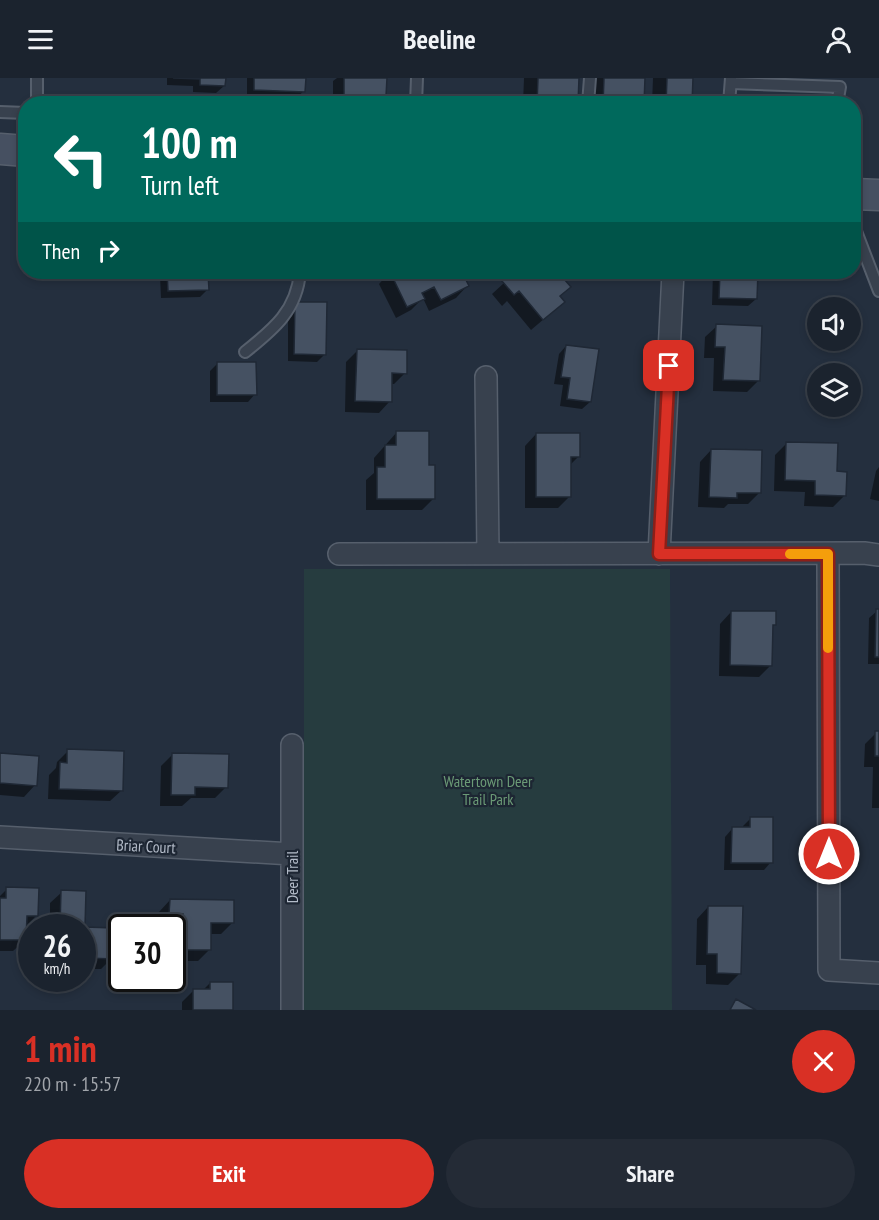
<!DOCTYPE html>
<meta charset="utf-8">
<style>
body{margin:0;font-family:"PT Sans Narrow",sans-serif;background:#242b36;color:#f1f3f6;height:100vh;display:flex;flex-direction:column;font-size:22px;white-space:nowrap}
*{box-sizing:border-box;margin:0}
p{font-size:20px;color:#a0a4aa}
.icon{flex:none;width:33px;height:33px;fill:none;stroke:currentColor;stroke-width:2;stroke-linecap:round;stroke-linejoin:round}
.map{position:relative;height:932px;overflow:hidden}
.details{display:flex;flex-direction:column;background:#1b232e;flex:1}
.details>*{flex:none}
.guide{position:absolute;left:18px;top:18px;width:843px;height:183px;border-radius:24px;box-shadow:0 3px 9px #0003,0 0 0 2px #39404a;background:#00695c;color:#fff;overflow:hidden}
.fabs{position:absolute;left:807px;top:219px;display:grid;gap:12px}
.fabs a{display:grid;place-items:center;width:54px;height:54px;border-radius:50%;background:#1b232e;box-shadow:0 3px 9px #0003,0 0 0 2px #39404a;font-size:30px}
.speed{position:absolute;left:18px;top:836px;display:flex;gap:12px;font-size:30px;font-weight:700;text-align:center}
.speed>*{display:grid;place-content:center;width:78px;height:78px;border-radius:50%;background:#1b232e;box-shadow:0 3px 9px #0003,0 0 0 2px #39404a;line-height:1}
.speed small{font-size:15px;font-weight:400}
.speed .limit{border:3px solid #111;border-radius:9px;background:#fff;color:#111}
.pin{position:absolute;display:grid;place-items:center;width:51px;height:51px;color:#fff;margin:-26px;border-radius:12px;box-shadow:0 3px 9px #0006}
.me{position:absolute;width:66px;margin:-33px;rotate:0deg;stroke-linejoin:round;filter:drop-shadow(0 0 4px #0008)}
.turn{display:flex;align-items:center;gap:21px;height:126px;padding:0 24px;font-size:27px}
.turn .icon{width:78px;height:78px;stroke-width:2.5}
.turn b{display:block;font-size:42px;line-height:51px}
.then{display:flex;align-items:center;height:57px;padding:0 24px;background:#0003;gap:12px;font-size:22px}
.round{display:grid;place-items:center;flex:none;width:63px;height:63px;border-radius:32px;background:#242b36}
.head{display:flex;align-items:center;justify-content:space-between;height:102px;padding:0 24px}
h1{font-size:36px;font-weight:600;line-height:45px;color:#d93025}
.action{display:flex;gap:12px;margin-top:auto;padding:12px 24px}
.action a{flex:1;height:69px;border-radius:36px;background:#d93025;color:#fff;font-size:24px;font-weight:600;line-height:69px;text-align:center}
.action a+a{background:#242b36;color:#f1f3f6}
header{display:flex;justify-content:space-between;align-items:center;height:78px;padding:0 24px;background:#1b232e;font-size:27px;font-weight:600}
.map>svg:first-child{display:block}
.park{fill:#263c3f}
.shadow{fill:#0007}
.building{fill:#455162;stroke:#1f2835;stroke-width:1.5}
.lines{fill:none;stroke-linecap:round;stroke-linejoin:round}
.lane-casing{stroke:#565f6c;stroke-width:14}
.street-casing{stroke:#565f6c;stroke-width:24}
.secondary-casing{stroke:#565f6c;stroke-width:33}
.lane{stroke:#38414e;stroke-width:10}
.street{stroke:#38414e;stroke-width:21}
.secondary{stroke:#465061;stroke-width:30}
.route-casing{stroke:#8d1f18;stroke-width:15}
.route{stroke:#d93025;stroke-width:10}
.slow{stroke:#f59e0b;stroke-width:10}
.labels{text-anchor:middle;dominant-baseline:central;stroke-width:4.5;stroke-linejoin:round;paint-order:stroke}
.park-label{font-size:16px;fill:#6b9a76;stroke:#1d2633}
.street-label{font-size:16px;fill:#b4bcc9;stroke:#1d2633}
</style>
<header><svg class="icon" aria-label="menu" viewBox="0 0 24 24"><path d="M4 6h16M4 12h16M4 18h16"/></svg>Beeline<svg class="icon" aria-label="person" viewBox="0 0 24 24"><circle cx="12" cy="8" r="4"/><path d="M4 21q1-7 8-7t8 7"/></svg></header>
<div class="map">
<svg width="879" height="932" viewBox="0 0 879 932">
<rect width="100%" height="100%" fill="#242f3e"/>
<!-- park -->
<path class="park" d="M304 491H670L672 932H304Z"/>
<!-- shadow -->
<path class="shadow" d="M167 0H224V8L216 15 193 14V8L167 7Z
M247 0H305L304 13 296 20 247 19Z
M337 0H385V17L377 26H333V3Z
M524 0H578L577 26H523Z
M590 0H643L642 26H589Z
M653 0H691L690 26H652Z
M164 194H207V212L200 219 161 220 160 197Z
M390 194H460L467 208 456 220 429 233 423 220 411 232 396 240 379 206Z
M516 194H556L569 209 559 219 551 235 531 252 507 223 502 228 492 216Z
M713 194H756V221L748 228 712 227Z
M296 225 325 276 317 284 288 283V233Z
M717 248 758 303 747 314 713 313 714 280H704L705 259Z
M566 268 590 324 582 331 560 328 563 307 554 306 559 276Z
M357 273 405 295 394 306H391L390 323 379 335 345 334 346 284Z
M217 286 255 316 248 324H210V293Z
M397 354 428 388 433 421 422 432H366V402L374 395V380Z
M536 356 579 378 569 388V419L558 430H525V368Z
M787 365 844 418 833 429 804 428 805 414 774 413 775 377Z
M711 372 759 415 748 426H728L724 430 698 429 700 384Z
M879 389V423L870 421 876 393Z
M877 533H879V586H868L869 540Z
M731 534 774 547 771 550V587L759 599 719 598 720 546Z
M876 655H879V730H872L873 689H864L865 666Z
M68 673 122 712 110 723 48 721 49 697 56 690 57 684Z
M0 676 35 707 24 719 0 717Z
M173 676 226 709 215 720H191L182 728H160L161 688Z
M750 741 771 784 764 792H724L725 759 732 751H743V748Z
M7 811 37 837 25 849V862L13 873H0V818Z
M62 814H84L83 850 113 851 112 880 101 891H82V849H50V825Z
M170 822 232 845 221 856H210L209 872 198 883H172V847H158L159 834Z
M708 829 740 895 728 907 706 906V887H696L697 841Z
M210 905 231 932H182V924L194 912H203Z"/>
<!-- building -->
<path class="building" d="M173 0H226L225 8 200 7V1Z
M254 0H306L305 14 254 12Z
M344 0H387L386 18 344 17Z
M538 0H579L578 26H537Z
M604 0H645L644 26H603Z
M667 0H693L692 26H666Z
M167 194H208L209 212 168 213Z
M390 194H462L469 208 441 222 434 209 422 215 425 221 407 229Z
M514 194H558L571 209 560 218 565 224 543 242 519 213 514 217 502 203Z
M720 194H758L757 221 719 220Z
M295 224H327L326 277 294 276Z
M716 246 762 248 760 303 723 302 725 269H715Z
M566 267 599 271 591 324 567 321 570 300 561 299Z
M357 271 407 272V296L392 295V324L355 323Z
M217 284H256L257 317H217Z
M396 353H429V387H435V421H377V389H385V367H396Z
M536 355H580V379H571V419H536Z
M786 364 838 365 837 393 847 394 846 418 815 417V403L785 402Z
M711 371 762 372 761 415H737V420L709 419Z
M876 531H879V579H875Z
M731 533H776V547H773L772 588 730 587Z
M875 653H879V678H875Z
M67 671 124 673 123 713 59 711 60 684 67 685Z
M0 675 39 678 37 708 0 705Z
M172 675 229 676 228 710 195 709V717H171Z
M750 739H773V785H731L732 749H750Z
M6 809 39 810 38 838H27L26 862H0V820H6Z
M61 812 86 813 85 849 115 850 114 881 86 880 85 886H82V849H60Z
M170 821 234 822V845H211V872H182L183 836H169Z
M708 828H743L741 896 717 895V876H707Z
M210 904H233V932H193V911H210Z
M736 921 756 932H730Z"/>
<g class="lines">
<defs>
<path id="lane" d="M37 0V26
M731 5 840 9 837 26
M416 26 417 0
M588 26 590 0
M729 26 731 0
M0 34 26 35
M854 148 879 213
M245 274C274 251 297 232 300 194"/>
<path id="street" d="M486 299 488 476
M339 476 864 475 879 477
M659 476 673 194
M828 476 829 892 879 895
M292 667V932
M0 759 292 776"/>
<path id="secondary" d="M0 71 26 73
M854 116 879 117"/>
</defs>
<!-- lane casing -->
<use href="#lane" class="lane-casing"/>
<!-- street casing -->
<use href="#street" class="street-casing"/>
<!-- secondary casing -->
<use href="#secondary" class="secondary-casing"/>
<!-- lane -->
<use href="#lane" class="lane"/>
<!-- street -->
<use href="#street" class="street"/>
<!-- secondary -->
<use href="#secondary" class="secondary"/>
</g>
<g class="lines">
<defs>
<path id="route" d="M669 288 659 476H828L829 776"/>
</defs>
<!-- route casing -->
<use href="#route" class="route-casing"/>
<!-- route -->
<use href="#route" class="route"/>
<!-- slow -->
<path class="slow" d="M790 476H828V570"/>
</g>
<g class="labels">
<!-- park labels -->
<g class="park-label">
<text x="488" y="703">Watertown Deer<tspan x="488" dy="18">Trail Park</tspan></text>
</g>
<!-- street labels -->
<g class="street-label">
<text transform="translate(146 768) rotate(3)">Briar Court</text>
<text transform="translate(292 799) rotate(-90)">Deer Trail</text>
</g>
</g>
</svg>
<div class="fabs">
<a><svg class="icon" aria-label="sound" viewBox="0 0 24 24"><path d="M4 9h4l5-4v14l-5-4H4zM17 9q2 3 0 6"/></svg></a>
<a><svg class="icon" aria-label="layers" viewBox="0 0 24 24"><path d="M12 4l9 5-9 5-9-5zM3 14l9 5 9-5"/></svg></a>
</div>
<div class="speed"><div>26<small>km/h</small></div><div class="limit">30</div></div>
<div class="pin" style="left:669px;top:288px;background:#d93025"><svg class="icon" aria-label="arrive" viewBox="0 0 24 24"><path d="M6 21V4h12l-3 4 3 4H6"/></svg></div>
<svg class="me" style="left:829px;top:776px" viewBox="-20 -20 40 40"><circle r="17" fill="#d93025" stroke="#fff" stroke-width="3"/><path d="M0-11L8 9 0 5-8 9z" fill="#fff"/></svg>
<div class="guide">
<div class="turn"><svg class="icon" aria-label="left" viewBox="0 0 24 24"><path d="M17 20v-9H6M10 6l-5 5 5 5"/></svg><div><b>100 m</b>Turn left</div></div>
<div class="then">Then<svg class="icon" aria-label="right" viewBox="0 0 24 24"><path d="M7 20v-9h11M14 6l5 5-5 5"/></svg></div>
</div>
</div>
<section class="details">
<div class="head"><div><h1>1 min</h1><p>220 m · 15:57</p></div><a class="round" style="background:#d93025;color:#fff"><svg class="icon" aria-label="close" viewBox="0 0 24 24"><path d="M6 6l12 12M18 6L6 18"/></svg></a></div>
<div class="action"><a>Exit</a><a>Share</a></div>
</section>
